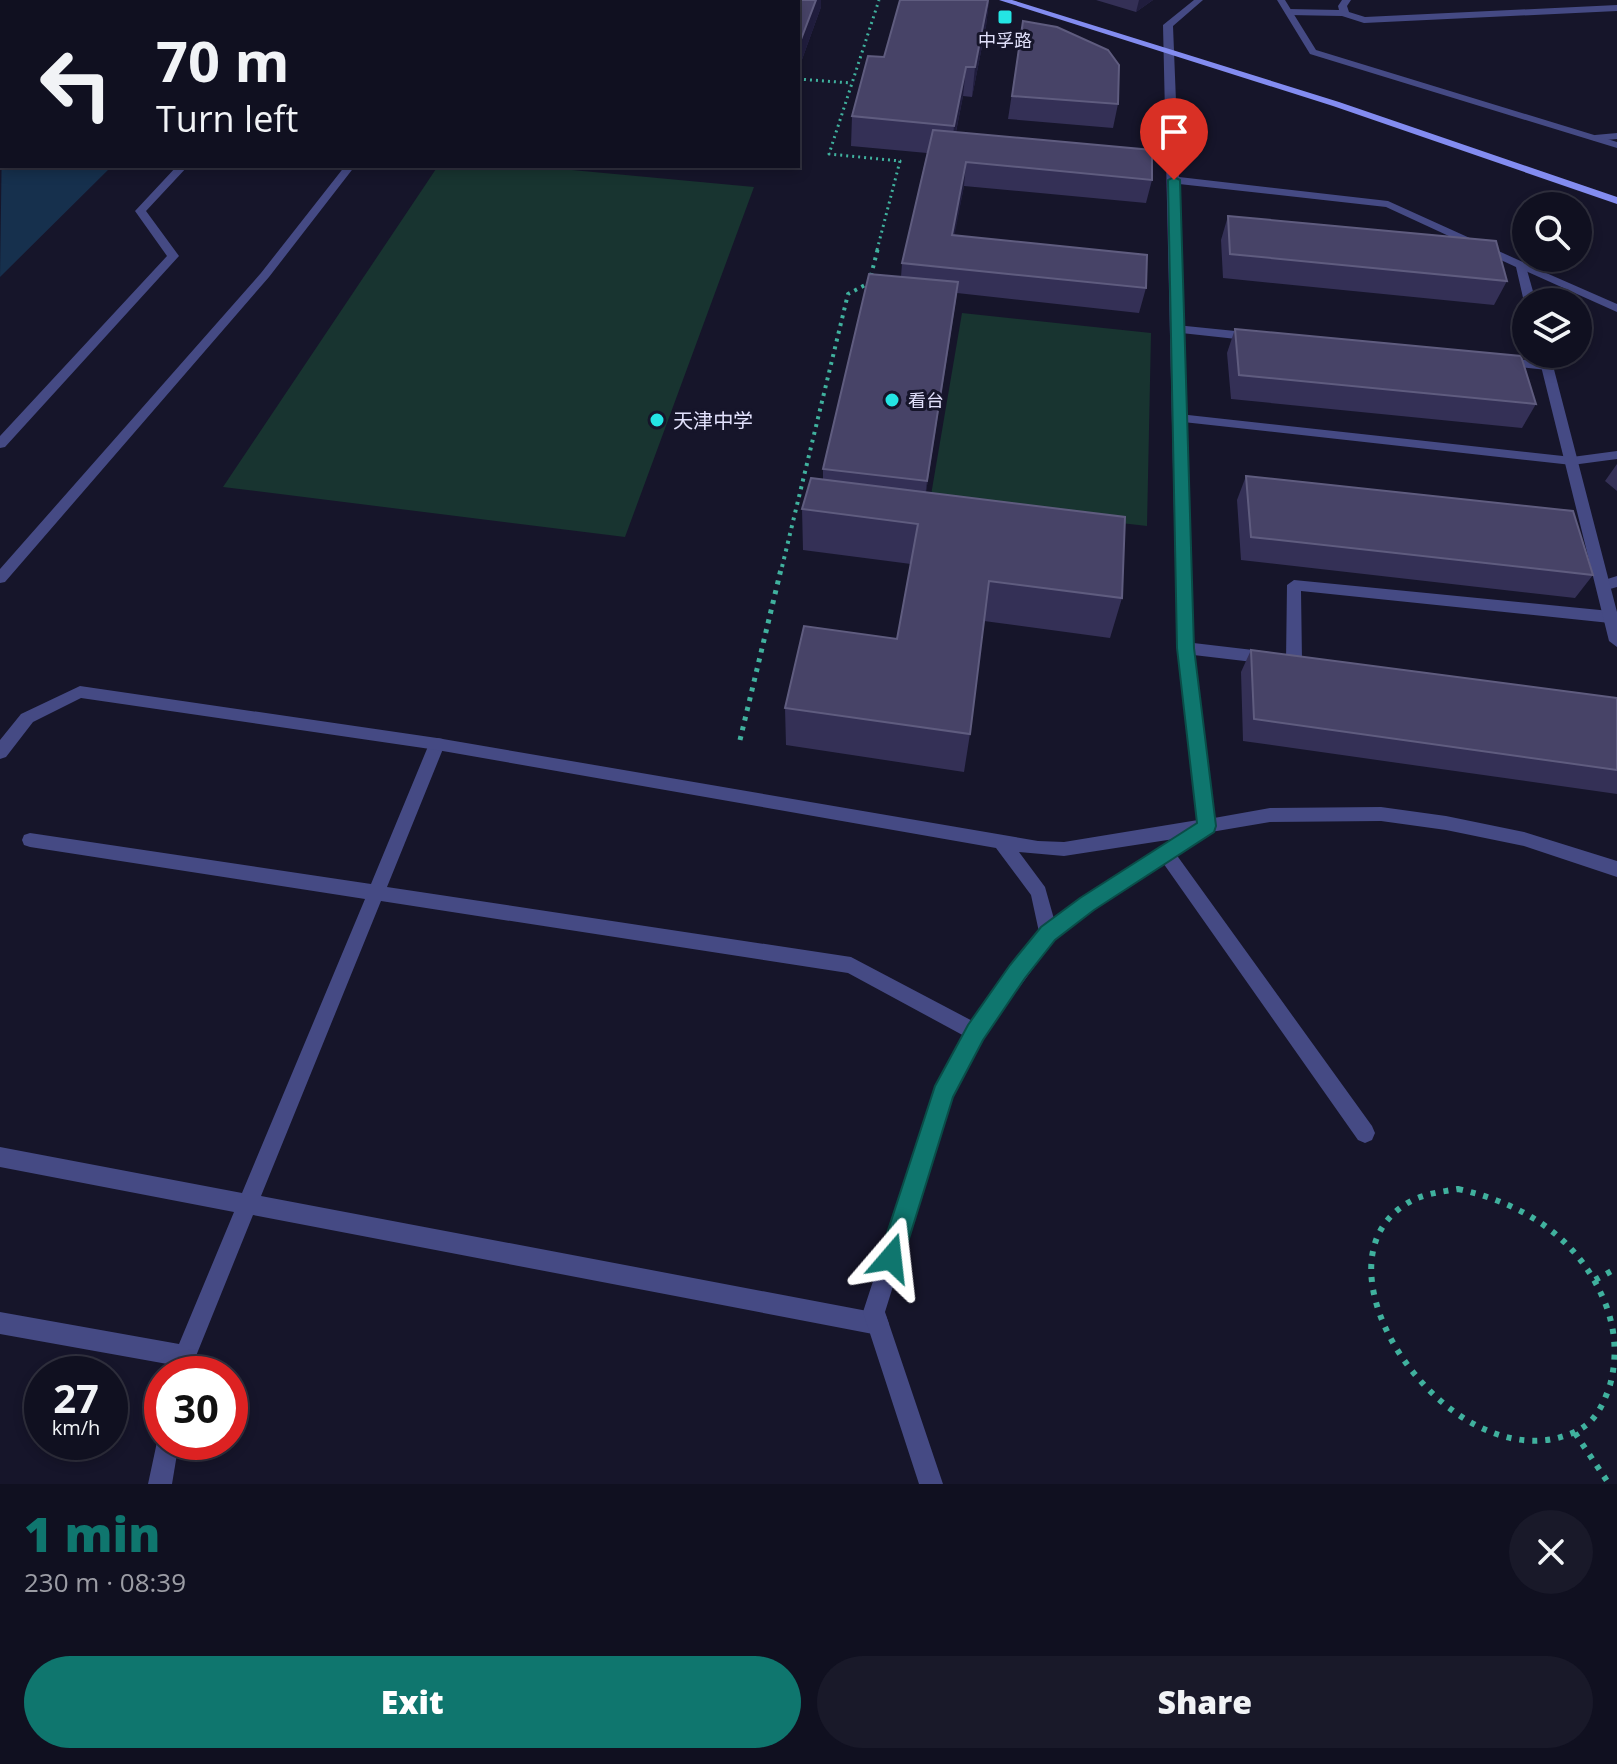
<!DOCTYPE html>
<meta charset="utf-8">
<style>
body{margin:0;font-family:"Open Sans","Noto Sans SC",sans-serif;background:#191929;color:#f1f3f6;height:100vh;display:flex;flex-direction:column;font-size:30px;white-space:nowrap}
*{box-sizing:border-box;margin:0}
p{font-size:26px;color:#9c9da5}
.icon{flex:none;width:44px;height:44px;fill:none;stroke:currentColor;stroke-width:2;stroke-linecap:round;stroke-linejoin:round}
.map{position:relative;height:1484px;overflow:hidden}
.details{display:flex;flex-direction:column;background:#101020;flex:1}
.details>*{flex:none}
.banner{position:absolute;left:0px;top:0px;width:800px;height:168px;box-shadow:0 4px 12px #0003,0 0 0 2px #30303e;background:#101020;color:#f1f3f6;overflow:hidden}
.fabs{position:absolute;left:1512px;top:192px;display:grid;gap:16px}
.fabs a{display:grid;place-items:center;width:80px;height:80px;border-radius:50%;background:#101020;box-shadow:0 4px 12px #0003,0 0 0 2px #30303e;font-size:40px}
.speed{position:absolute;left:24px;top:1356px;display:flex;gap:16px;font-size:40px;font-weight:700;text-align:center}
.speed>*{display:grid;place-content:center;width:104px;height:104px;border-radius:50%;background:#101020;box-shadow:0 4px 12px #0003,0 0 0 2px #30303e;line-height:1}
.speed small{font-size:20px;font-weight:400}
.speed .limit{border:12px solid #d22;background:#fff;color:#111}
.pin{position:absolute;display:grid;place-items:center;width:68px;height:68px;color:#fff;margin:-82px -34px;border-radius:50% 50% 50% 0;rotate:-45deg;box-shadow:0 0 8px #0007}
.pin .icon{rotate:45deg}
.me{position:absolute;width:88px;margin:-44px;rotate:17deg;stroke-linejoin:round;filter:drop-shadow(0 0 6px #0008)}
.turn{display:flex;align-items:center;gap:28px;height:168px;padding:0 24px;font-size:36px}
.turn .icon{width:104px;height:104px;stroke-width:2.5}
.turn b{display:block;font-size:56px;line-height:68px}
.round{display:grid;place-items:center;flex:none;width:84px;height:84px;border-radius:42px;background:#191929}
.head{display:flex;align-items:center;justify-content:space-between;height:136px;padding:0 24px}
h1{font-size:48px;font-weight:800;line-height:60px;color:#0f766e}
.action{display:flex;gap:16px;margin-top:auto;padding:16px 24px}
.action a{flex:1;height:92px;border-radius:48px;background:#0f766e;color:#fff;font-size:32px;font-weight:800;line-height:92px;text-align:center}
.action a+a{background:#191929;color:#f1f3f6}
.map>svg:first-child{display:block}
.green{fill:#183430}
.water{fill:#16304d}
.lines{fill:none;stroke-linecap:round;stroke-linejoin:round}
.path-far3{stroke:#40b19e;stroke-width:3;stroke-dasharray:2 4;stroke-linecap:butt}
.path-far2{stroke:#40b19e;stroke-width:4;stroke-dasharray:3 5;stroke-linecap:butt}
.path-far1{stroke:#40b19e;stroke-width:5;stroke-dasharray:4 6;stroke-linecap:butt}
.path{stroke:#40b19e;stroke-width:6;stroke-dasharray:5 8;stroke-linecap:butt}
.service{fill:#454a84;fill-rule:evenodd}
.minor{fill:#454a84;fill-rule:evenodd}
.secondary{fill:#838cf0;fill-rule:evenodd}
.wall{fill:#343056}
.shaded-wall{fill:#201d3d}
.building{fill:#474367;stroke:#5f5c7f;stroke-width:2}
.route{fill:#0f766e;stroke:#0a4d48;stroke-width:2}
.poi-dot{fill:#24e5e4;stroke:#16152a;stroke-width:3}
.labels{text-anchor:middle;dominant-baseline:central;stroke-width:6;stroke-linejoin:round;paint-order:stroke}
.far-poi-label{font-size:18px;fill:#e2e1fc;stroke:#16152a}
.poi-label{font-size:20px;fill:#e2e1fc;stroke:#16152a;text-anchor:start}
</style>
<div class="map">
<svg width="1617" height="1484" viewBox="0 0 1617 1484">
<rect width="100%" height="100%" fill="#16152a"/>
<!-- green -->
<path class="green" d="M0 0H155L2 2 0 138Z
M438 166H529L754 187 625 537 223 487Z
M962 313 1151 333 1147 526 930 501Z"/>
<!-- water -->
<path class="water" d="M2 136V166H112L0 277Z"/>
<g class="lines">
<!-- path-far3 -->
<path class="path-far3" d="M798 79 851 83
M877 250 900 161 829 154 879 0"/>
<!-- path-far2 -->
<path class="path-far2" d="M782 567 848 294 869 283 878 248"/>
<!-- path-far1 -->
<path class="path-far1" d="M740 740 782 565"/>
<!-- path -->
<path class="path" d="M1458 1189C1526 1204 1582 1240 1607 1308 1616 1334 1617 1359 1610 1385 1602 1408 1594 1425 1570 1434 1450 1481 1303 1268 1406 1204 1421 1194 1440 1192 1458 1189Z
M1595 1280 1617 1268
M1575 1433 1609 1484"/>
<!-- service -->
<path class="service" d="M1342 0H1351L1347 6 1349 12 1365 17 1617 5V11L1364 23 1342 16 1289 15 1285 12 1289 9 1339 10 1338 6Z
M1617 133V139L1595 141 1590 138 1595 135Z
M177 166H188L146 211 179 256 5 447 0 448V436L167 256 135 211Z
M1521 262 1617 304V312L1517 267 1515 265Z
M1176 325 1255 333 1261 337 1255 341 1172 332 1170 329Z
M1505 358 1547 362 1553 366 1547 370 1501 365V359Z
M1179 414 1572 457 1617 451V459L1572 465 1174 421 1173 418Z
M1617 576V587L1603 591 1598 590 1596 586 1598 582Z
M1294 580 1610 611 1615 613 1617 618 1610 623 1301 591 1302 661 1294 667 1286 661 1287 585Z
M1185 642 1270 652 1278 658 1270 664 1185 654 1177 648Z
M437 738 443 739 445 744 387 887 851 957 982 1026 984 1032 982 1038 975 1041 968 1038 848 973 381 901 261 1196 878 1313 886 1316 889 1324 886 1332 878 1335 253 1215 196 1356 193 1374H171L173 1365 0 1334V1312L179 1344 234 1212 0 1167V1147L242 1193 365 899 30 847 24 845 22 840 24 835 30 833 371 884 429 744 431 739Z
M1167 848 1173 850 1372 1126 1375 1133 1372 1140 1365 1143 1358 1140 1161 860 1158 855 1161 850Z
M162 1433V1442H179L172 1484H148L157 1442Z"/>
<!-- minor -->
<path class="minor" d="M1194 0H1203L1173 26 1179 177 1388 201 1525 263 1536 302H1526V305L1524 302 1516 267 1386 207 1179 184 1193 648 1214 818 1270 808 1381 807 1446 816 1524 832 1617 861V877L1524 846 1446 830 1381 821 1270 822 1211 832 1093 910 1054 940 982 1038 952 1097 885 1312 943 1484H919L863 1312 936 1087 968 1026 1039 932 1031 895 996 848 437 750 81 698 33 722 6 757 0 759V740L21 714 80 686 437 738 1038 841 1064 842 1198 820 1177 648 1163 25ZM1174 839 1081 898 1054 919 1045 887 1019 852 1064 856Z
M1277 0H1285L1316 50 1617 142V148L1310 54Z
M345 166H355L269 277 5 582 0 583V569L261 273Z
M1538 354H1550L1617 612V647L1609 641Z"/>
<!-- secondary -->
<path class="secondary" d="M999 0H1012L1339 102 1617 197V204L1333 106Z"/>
</g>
<!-- wall -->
<path class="wall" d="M989 0 986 26 972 97 963 96 956 132 1152 180 1146 203 964 186 954 235 1146 288 1139 313 957 293 926 492 1122 598 1110 638 984 621 970 734 964 772 786 745 785 708 897 639 911 564 803 550 802 509 823 479V469L901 277 902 263 927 153 851 146 852 116 884 57Z
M1096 0H1153L1136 12Z
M798 2 821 7 800 65H798Z
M1023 21 1118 104 1113 128 1008 119Z
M1228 216 1507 281 1494 305 1223 278 1221 240Z
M1235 329 1536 404 1522 428 1231 399 1227 353Z
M1617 464V491L1605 481Z
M1246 476 1593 575 1575 598 1241 560 1237 500Z
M1251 650 1617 698V794L1243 741 1241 672Z"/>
<!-- shaded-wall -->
<path class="shaded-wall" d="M816 0H821V7L800 65V42Z
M989 0 986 26 972 97 975 67Z
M1139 0H1153L1136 12Z
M966 67 963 96 951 156 954 126Z
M966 162 964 186 950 259 952 235Z
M958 282 955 306 924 505 927 481Z"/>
<!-- building -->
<path class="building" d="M537 0H816L800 42H798V2H535Z
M900 0H988L975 67H966L954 126 852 116 868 56 884 57Z
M1023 21 1057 27 1108 50 1119 65 1118 104 1012 96Z
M933 130 1152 150V180L966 162 952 235 1147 255 1146 288 902 263Z
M1228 216 1496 241 1507 281 1230 254Z
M869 274 958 282 927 481 823 469Z
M1235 329 1521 356 1536 404 1239 375Z
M1246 476 1573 511 1593 575 1251 537Z
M811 478 1125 517 1122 598 989 581 970 734 785 708 804 626 897 639 918 524 802 509Z
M1251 650 1617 698V770L1254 719Z"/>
<!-- route -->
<path class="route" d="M1174 177 1180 180 1194 648 1216 826 1214 832 1094 910 1055 940 1025 978 983 1040 953 1097 903 1258 900 1266 891 1270 883 1266 879 1258 935 1086 968 1025 1010 965 1041 927 1080 898 1197 823 1177 648 1168 180Z"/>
<!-- markers -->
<g class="poi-dot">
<rect x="997" y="9" width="16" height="16" rx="4"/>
<circle cx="892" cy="400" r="8"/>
<circle cx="657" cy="420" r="8"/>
</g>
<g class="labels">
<!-- far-poi labels -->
<g class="far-poi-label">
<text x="1005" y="40">中孚路</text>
<text x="908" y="400" text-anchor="start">看台</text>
</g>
<!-- poi labels -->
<g class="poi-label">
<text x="673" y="420">天津中学</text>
</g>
</g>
</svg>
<div class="fabs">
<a><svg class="icon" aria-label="search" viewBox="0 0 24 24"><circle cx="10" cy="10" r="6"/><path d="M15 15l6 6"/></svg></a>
<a><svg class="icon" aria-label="layers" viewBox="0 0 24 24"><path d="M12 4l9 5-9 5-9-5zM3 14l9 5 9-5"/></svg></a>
</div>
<div class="speed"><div>27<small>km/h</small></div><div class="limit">30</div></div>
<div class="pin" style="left:1174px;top:180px;background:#d93025"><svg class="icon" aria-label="arrive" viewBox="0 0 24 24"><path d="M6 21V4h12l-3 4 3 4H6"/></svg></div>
<svg class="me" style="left:891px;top:1258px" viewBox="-20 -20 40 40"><path d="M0-17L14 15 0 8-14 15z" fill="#0f766e" stroke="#fff" stroke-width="4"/></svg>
<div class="banner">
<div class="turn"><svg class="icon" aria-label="left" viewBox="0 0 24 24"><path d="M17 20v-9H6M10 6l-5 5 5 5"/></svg><div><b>70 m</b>Turn left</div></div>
</div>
</div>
<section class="details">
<div class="head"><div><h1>1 min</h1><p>230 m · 08:39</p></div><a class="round"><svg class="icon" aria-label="close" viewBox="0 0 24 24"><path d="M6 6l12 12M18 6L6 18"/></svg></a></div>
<div class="action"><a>Exit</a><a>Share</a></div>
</section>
